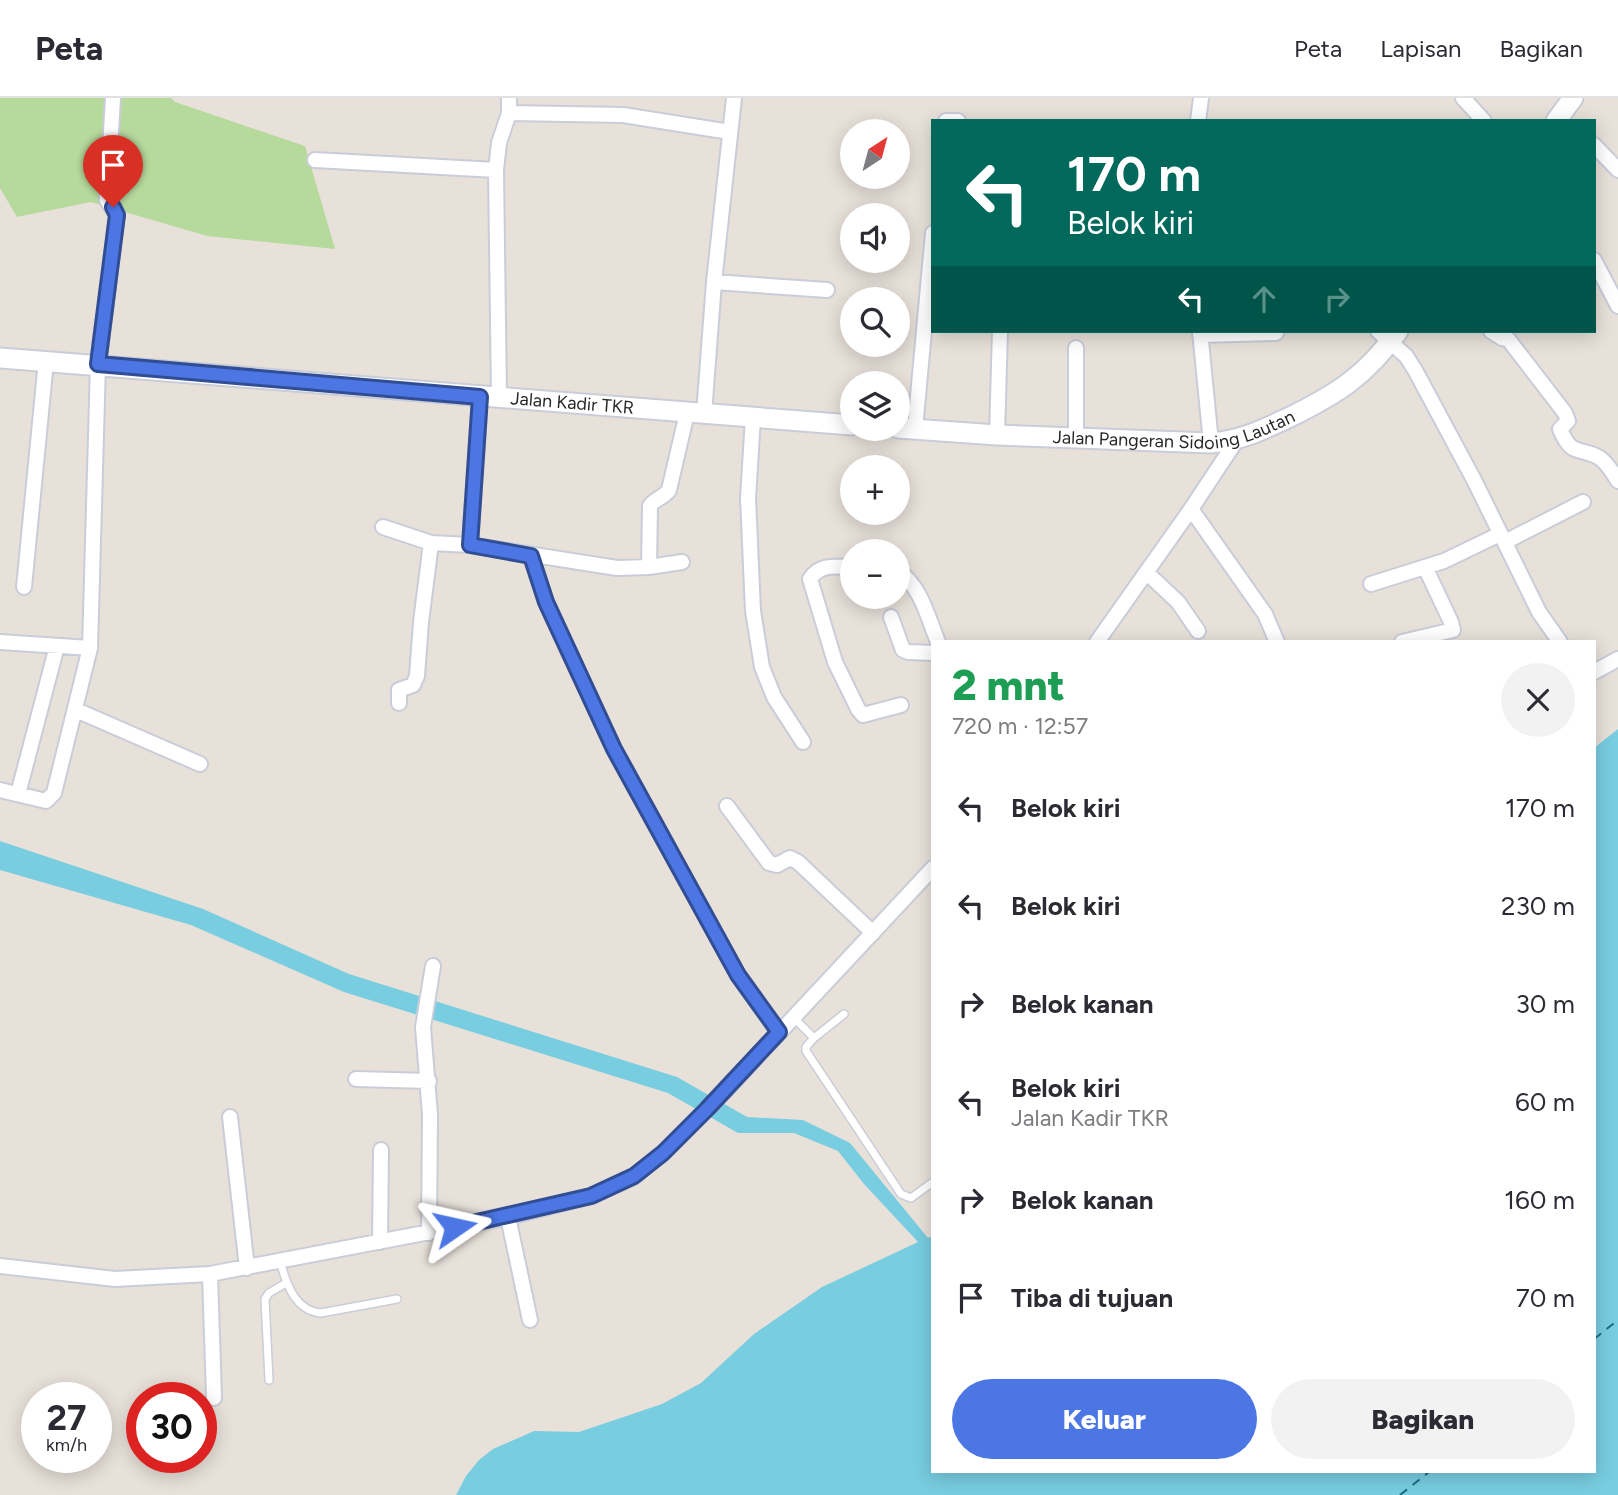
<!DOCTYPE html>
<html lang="id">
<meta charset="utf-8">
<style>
body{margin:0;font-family:Figtree,sans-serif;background:#f2f2f3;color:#2b2b33;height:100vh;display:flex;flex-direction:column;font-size:26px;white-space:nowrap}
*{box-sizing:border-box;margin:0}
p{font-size:23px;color:#7c7c81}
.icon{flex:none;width:38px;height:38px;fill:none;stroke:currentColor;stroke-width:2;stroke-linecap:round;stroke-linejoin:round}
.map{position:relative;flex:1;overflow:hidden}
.details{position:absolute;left:931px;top:542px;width:665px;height:833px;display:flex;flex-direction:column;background:#fff;border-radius:0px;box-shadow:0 4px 18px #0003}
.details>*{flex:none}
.guide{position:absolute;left:931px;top:21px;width:665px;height:214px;border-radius:0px;box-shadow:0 4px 18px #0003;background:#00695c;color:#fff;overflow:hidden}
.needle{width:46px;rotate:36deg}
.buttons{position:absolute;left:840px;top:21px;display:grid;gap:14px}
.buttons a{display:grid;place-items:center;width:70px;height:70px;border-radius:50%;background:#fff;box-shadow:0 4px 18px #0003;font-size:35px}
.speed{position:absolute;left:21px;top:1284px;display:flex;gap:14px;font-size:35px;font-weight:700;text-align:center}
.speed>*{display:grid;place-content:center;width:91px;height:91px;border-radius:50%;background:#fff;box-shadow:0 4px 18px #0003;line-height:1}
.speed small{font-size:18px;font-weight:400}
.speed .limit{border:10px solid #d22;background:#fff;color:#111}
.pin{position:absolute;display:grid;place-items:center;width:60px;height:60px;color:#fff;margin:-72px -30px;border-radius:50% 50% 50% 0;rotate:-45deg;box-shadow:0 0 7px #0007}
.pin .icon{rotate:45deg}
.me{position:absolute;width:77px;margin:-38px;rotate:79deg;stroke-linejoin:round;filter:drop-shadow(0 0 5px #0008)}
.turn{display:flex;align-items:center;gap:24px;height:147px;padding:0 21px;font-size:32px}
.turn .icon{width:91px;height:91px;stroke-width:2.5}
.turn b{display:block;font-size:49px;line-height:60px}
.lanes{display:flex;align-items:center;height:66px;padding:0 21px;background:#0003;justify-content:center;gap:35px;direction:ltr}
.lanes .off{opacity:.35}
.round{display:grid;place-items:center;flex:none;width:74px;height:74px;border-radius:37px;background:#f2f2f3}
.overview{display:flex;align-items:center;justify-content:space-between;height:119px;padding:0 21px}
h1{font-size:42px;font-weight:800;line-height:52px;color:#1e9e55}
.action{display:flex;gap:14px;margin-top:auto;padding:14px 21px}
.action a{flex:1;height:80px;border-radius:42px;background:#4b76e4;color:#fff;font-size:28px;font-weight:800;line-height:80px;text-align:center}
.action a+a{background:#f2f2f3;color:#2b2b33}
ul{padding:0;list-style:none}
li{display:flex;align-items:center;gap:21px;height:98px;padding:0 21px}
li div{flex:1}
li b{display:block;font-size:26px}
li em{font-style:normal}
header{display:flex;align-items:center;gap:42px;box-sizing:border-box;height:98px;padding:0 35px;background:#fff;border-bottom:2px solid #e1e1e2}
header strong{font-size:33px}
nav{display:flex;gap:38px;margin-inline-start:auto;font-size:24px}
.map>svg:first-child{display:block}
.green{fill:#b6d99c}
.water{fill:#78cde0}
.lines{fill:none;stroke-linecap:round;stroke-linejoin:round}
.ferry{stroke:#1c6c87;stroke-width:2;stroke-dasharray:9 7;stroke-linecap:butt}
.lane-casing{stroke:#c9cdd8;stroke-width:10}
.street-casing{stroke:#c9cdd8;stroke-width:18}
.secondary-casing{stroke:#c9cdd8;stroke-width:23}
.lane{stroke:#fff;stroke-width:7}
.street{stroke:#fff;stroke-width:14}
.secondary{stroke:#fff;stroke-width:19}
.route-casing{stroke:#314d94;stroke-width:18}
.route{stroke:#4b76e4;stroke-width:12}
.labels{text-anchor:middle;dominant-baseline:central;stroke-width:5;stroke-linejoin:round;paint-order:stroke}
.street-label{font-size:18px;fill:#272727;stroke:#fff}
</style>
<header>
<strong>Peta</strong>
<nav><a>Peta</a><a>Lapisan</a><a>Bagikan</a></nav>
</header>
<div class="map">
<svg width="1618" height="1397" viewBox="0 0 1618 1397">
<rect width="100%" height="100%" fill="#e8e1da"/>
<!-- green -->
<path class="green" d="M0 0H171L175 4 305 48 335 151 207 138 91 104 17 119 0 90Z"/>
<!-- water -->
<path class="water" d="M1618 631V1397H456L466 1378 479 1362 493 1351 534 1333 579 1334 662 1306 701 1285 754 1236 822 1189 918 1144 864 1086 838 1053 794 1035H738L668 995 344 894 191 827 0 772V743L203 811 349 876 677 979 747 1019 803 1022 850 1045 928 1140 933 1138V1374H1594V650Z"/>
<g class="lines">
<!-- ferry -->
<path class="ferry" d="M1594 1241 1618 1222
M1400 1397 1429 1374"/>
<defs>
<path id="lane" d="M794 920 814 940 844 916
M814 940 806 949V953L901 1096 911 1100 933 1084
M280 1163C286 1185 295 1213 321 1215L397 1201
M269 1282 265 1201 269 1195 286 1185"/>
<path id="street" d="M1463 0 1484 23
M509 15 623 17 730 34
M946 23H958
M1198 23 1201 0
M1594 47 1618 72
M315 62 496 72
M1594 162 1618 208
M714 184 827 192
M1200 233 1211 345
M1378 233 1406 258 1415 272 1474 382 1539 514 1560 544
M1491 233 1502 240 1508 241 1565 315 1568 323 1560 331C1572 360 1579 348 1600 360 1608 366 1613 375 1618 383
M1200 237 1276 235
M1076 250V340
M499 300 496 72 499 45 509 15V0
M704 316 714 184 734 0
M753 320 748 400 753 513 762 569 774 599 803 644
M915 331 933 135
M997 337 1000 233
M1191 411 1265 516 1277 544
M383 429 431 445
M1505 444 1583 404
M470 447 480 299
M531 458 546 504 614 651 738 877 779 935
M649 469 650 408C655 400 664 400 669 392L687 315
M852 469C836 469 820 465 810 481L835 564 858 611 863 617 901 607
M898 473C921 488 928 520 938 544
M1147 475 1178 504 1198 533
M1371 486 1444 463 1500 436
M24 489 46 263
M891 519 903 552 908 554 933 555
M0 544 90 550
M1097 544 1191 411 1236 343
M1402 544 1453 532 1451 524 1425 469
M1594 574 1618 561
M399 605V592L413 587 417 578 421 524 431 445 470 447 617 470 649 469 682 464
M76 612 200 666
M0 692 46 703 54 695 90 550 98 266 117 117 107 102 113 0
M18 696 57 548
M727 708 769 765 777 767 790 760 798 764 873 835
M356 981 429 983
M230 1019 247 1170
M508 1119 530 1222
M429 1135 430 1017 423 929 433 868
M380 1144 381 1052
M0 1168 115 1181 210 1176 508 1119 591 1098 634 1078 663 1055 722 996 933 770
M210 1176 214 1300"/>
<g id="secondary">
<path d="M1556 23 1573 0"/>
<path id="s1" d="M0 260 852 327"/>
<path id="s2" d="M898 330 997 337 1211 345C1242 342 1260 333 1288 320 1337 296 1366 278 1398 233"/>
</g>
</defs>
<!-- lane casing -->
<use href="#lane" class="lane-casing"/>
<!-- street casing -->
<use href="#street" class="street-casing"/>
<!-- secondary casing -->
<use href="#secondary" class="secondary-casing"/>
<!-- lane -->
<use href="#lane" class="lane"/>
<!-- street -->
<use href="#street" class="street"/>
<!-- secondary -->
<use href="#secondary" class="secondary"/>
</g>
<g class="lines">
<defs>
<path id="route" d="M113 109 117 117 98 266 480 299 470 447 531 458 546 504 614 651 738 877 779 934 707 1011 663 1055 634 1078 591 1098 455 1129"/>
</defs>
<!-- route casing -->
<use href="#route" class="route-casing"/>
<!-- route -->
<use href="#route" class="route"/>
</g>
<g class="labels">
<!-- street labels -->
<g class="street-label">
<text stroke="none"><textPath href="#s1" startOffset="574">Jalan Kadir TKR</textPath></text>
<text stroke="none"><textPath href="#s2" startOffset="278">Jalan Pangeran Sidoing Lautan</textPath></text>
</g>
</g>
</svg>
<div class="buttons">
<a><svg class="needle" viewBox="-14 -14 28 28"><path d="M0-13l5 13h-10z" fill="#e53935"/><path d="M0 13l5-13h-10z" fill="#7c7c81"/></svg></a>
<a><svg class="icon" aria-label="sound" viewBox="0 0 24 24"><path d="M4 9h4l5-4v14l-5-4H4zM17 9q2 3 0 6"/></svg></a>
<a><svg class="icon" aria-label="search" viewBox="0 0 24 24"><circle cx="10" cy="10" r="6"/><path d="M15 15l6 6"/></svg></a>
<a><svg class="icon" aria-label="layers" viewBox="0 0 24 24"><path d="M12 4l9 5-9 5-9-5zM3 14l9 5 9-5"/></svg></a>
<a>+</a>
<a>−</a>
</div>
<div class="speed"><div>27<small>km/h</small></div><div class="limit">30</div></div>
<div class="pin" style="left:113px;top:109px;background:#d93025"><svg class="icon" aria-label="arrive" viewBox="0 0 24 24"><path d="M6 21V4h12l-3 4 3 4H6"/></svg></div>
<svg class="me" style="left:455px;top:1129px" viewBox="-20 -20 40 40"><path d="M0-17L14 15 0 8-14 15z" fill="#4b76e4" stroke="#fff" stroke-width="4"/></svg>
<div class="guide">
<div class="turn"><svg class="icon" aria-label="left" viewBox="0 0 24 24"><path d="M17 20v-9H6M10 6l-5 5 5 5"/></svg><div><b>170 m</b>Belok kiri</div></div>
<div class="lanes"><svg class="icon" aria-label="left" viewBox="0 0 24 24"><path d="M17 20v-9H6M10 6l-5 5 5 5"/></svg><svg class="icon off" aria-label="ahead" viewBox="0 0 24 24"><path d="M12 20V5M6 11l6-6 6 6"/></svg><svg class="icon off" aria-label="right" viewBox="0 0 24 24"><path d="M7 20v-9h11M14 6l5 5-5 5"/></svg></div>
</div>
<section class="details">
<div class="overview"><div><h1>2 mnt</h1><p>720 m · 12:57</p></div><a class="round"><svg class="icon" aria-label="close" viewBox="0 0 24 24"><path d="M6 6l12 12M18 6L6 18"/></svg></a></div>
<ul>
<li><svg class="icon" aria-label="left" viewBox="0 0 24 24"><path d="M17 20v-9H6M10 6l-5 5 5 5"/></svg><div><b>Belok kiri</b></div><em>170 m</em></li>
<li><svg class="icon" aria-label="left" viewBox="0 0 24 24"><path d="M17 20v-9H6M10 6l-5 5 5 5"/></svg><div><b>Belok kiri</b></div><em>230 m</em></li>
<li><svg class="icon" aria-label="right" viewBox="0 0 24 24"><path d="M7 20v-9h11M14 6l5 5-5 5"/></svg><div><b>Belok kanan</b></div><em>30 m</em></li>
<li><svg class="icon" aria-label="left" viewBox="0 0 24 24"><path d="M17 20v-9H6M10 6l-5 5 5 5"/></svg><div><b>Belok kiri</b><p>Jalan Kadir TKR</p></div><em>60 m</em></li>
<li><svg class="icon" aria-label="right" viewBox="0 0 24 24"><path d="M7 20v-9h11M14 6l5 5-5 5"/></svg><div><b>Belok kanan</b></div><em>160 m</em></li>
<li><svg class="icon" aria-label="arrive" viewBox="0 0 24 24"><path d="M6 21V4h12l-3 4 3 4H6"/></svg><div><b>Tiba di tujuan</b></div><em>70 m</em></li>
</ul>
<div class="action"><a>Keluar</a><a>Bagikan</a></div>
</section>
</div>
